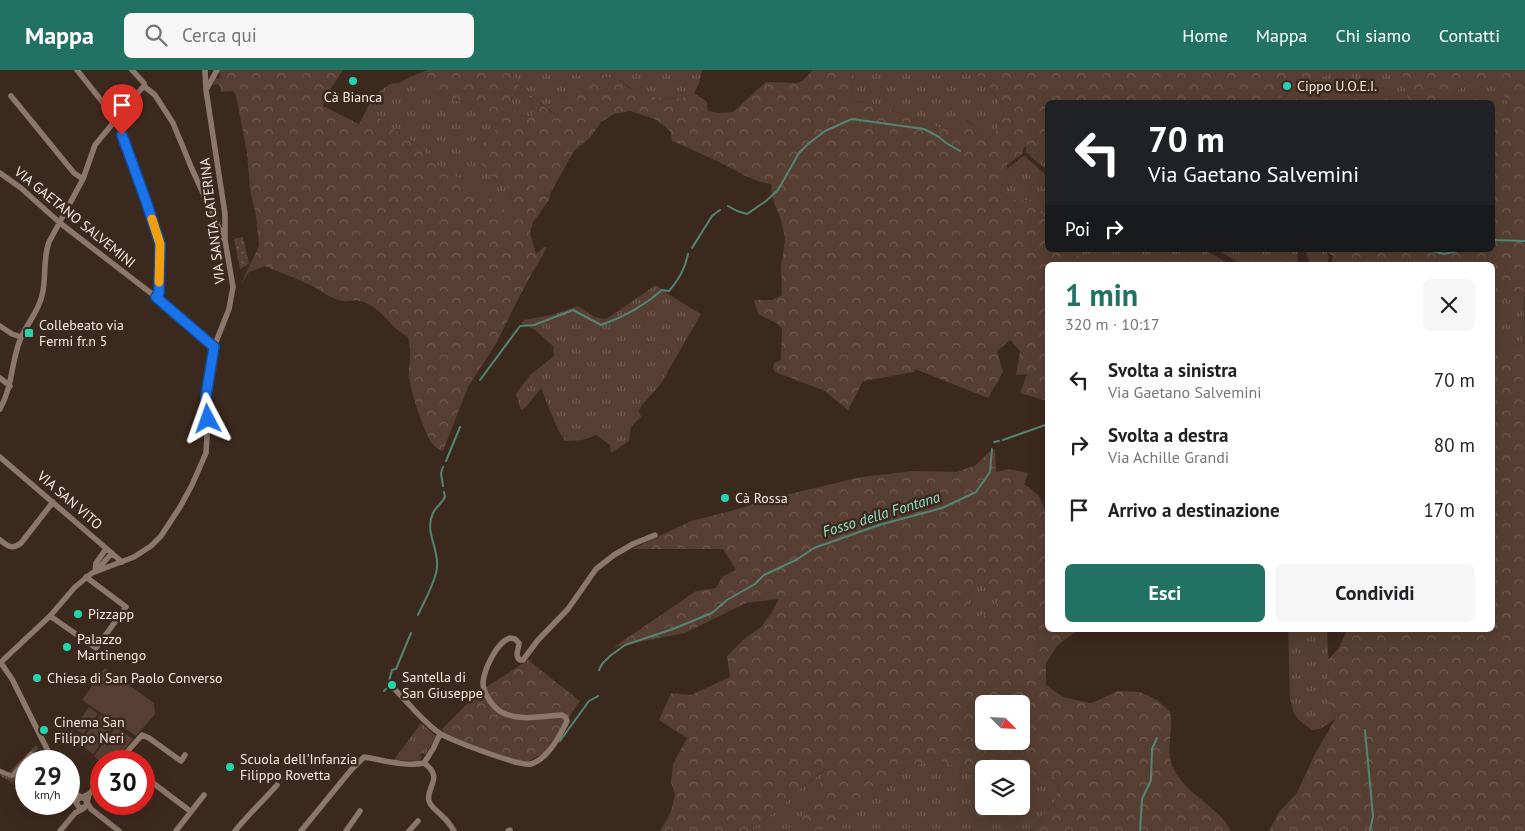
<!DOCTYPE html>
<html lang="it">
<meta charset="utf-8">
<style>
body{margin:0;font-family:"PT Sans",sans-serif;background:#f6f6f6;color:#202124;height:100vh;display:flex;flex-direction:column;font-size:19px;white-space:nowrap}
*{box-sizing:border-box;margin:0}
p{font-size:16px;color:#757577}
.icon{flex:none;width:28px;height:28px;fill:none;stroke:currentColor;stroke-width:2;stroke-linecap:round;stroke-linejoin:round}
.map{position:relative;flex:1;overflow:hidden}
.drawer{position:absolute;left:1045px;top:192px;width:450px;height:370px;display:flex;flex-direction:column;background:#fff;border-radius:8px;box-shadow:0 5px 20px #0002}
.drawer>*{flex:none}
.top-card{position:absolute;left:1045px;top:30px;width:450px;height:152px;border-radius:8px;box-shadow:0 5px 20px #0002;background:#202124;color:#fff;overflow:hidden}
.needle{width:32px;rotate:114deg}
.buttons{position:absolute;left:975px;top:625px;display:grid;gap:10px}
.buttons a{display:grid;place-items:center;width:55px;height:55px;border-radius:8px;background:#fff;box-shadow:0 5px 20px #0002;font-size:25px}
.speed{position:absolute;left:15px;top:680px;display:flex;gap:10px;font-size:25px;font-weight:700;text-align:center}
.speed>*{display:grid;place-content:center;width:65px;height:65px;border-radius:50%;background:#fff;box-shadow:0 5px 20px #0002;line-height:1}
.speed small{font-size:12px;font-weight:400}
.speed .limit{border:8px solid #d22;background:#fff;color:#111}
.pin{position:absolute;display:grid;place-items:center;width:42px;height:42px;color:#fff;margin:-51px -21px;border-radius:50% 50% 50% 0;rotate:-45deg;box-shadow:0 0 5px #0007}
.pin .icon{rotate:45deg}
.me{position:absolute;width:55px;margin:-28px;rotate:356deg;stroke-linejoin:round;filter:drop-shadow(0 0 4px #0008)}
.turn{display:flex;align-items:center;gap:18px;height:105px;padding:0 20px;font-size:22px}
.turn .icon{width:65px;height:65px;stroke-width:2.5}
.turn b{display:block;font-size:35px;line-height:42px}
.then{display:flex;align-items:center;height:48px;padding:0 20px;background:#0003;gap:10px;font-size:19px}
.round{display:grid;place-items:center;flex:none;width:52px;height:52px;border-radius:8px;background:#f6f6f6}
.summary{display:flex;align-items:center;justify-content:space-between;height:85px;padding:0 20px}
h1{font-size:30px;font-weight:800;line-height:38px;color:#217263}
.cta{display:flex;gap:10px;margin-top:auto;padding:10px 20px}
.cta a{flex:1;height:58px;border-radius:8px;background:#217263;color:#fff;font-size:20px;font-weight:800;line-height:58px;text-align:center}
.cta a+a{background:#f6f6f6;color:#202124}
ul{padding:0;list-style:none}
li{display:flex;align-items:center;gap:15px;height:65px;padding:0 20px}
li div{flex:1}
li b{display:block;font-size:19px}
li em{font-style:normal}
header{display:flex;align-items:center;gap:30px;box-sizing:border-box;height:70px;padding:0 25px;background:#217263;color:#fff}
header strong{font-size:24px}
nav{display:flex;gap:28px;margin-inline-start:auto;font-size:18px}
.search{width:350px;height:45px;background:#f6f6f6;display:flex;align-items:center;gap:12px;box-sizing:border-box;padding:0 18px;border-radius:8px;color:#757577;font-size:19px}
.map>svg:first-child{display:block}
.grass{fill:url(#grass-tufts)}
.forest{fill:url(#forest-crowns);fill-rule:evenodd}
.garden{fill:url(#garden-dots)}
.pitch{fill:#563e32}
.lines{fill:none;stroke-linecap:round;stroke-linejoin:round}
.stream{stroke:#538576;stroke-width:2}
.pedestrian{stroke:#8d766a;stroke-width:4.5}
.minor{stroke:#8d766a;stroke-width:5.5}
.route-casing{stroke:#114b97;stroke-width:12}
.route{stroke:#1a73e8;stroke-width:9}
.slow{stroke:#f59e0b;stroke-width:9}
.poi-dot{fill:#22d5af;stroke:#3c291e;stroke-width:2}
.labels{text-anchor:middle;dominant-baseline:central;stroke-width:5;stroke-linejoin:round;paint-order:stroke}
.poi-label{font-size:14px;fill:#f6e9e2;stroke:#3c291e;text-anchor:start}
.street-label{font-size:14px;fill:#f6e9e2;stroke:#3c291e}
.water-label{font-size:15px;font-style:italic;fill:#8de0c8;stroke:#3c291e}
</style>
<header>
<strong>Mappa</strong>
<div class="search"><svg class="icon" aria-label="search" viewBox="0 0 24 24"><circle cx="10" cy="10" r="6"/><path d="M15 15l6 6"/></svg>Cerca qui</div>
<nav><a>Home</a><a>Mappa</a><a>Chi siamo</a><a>Contatti</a></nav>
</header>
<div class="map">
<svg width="1525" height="761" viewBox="0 0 1525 761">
<defs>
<pattern id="grass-tufts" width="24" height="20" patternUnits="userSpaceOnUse" patternTransform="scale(1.25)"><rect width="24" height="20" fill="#563e32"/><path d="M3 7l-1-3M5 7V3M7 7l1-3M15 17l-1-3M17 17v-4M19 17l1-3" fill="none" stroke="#6f5a4f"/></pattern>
<pattern id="forest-crowns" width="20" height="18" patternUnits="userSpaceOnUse" patternTransform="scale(1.25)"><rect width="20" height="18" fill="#563e32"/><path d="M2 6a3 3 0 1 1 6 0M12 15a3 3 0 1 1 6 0" fill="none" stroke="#6f5a4f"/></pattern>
<pattern id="garden-dots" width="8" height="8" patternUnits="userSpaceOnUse" patternTransform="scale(1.25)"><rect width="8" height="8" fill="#563e32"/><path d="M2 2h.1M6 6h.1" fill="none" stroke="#6f5a4f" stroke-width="1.8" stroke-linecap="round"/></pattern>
</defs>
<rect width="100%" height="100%" fill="#3c291e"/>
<!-- grass -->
<path class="grass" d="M510 0H702L699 14 694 23C690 24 684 28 679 28 658 30 636 25 620 10L565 27 553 43 517 14Z
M847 0H960L985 8 1004 42 1002 52 998 58 986 72 981 61 967 50 957 60 938 57 865 31 854 32 849 29 855 7Z
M1339 0H1402L1403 12 1408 30 1406 32H1271L1315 10Z
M410 7 447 29 470 33 488 45 496 54 495 60 477 81 492 106 511 120 510 128 522 153 465 110 446 103 414 72 392 59 368 37 370 31 376 24 390 14 399 13Z
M1474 9H1496L1509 35 1500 54 1493 58 1492 32H1450L1454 23Z
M519 22C530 25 535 32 536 43L532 47 520 45 511 36 512 27Z
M1047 75V100L1032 88Z
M1027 88 1047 106V149L1041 144 1031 131 1009 129 999 121C1009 107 1012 97 1027 88Z
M1073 180H1202L1212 184 1232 195H1085Z
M1218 180H1298L1297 195H1242Z
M1305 180H1326L1329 188 1327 195H1309V191Z
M656 215 668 224 701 244 660 315 641 336 639 341 641 347 631 357 629 371 611 383 610 375 596 365 582 370 565 371 558 360 541 318 526 337 521 340 516 324 530 305 554 286 553 276 535 260 521 253 524 250 552 245 578 236 594 247 606 249Z
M1513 222 1524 225 1525 266 1522 275 1499 278 1493 271V246L1495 239Z
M984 512C993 517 998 519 1000 530 992 542 990 544 976 547L968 541C968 526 969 518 984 512Z
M1288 560H1327L1329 600 1326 621 1335 649 1320 659 1312 660 1300 651 1294 644 1290 629Z
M421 653 436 666 425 685 422 683 420 685 422 688 418 691 394 690Z
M36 675 38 678 34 683 30 691H26V697L12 714 8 710 0 706V698L8 703Z
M939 689 984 710V736H1021V719L1050 704 1058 710 1059 719 1056 730 1030 761H748L776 741 798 720 827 699 811 733 802 750 834 755 867 731 883 712 906 698Z"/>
<!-- forest -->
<path class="forest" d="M220 0H343L328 23 323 36 359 54 368 37 392 59 414 72 446 103 465 110 521 152 510 128 511 120 492 106 481 93 477 81 495 60 496 54 488 45 470 33 447 29 410 7 427 0H510L517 14 552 43C556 38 560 32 565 28 574 17 596 6 610 7 619 8 623 14 630 18 645 26 663 30 680 28 684 27 690 24 694 23L707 32 708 41 719 43 733 42 766 12 796 13 802 11 813 0H847L855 7 849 29 854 32 865 31 938 57 957 60 966 50 981 61 986 72C995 63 1002 54 1004 42L985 8 960 0H1339L1315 10 1271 32H1082L1077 30 1074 32H1048L1047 75 1032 88 1028 83H1026V77H1024L1023 83 1007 95V99L1022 87 1025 86 1027 88C1012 97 1009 107 999 121L1009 129 1031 131 1041 144 1047 149 1048 180H1073L1085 195H1048L1047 331 1020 323 1027 304 1016 305 1020 281 1010 270 997 281 1003 302 988 328 915 299 914 302 863 311 848 340 825 321 775 302 773 298 774 293 781 290 782 259 778 254 758 244 754 230H772L782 225 781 198 785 168 781 150 772 127 771 114C755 112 742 104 727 96 709 87 691 79 672 71L671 62 657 50 630 41 614 44 601 52 590 68 574 81 551 122 549 130 533 152 530 163 536 184 544 177 547 178 532 203 513 239 497 272 468 317 443 381C438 380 434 376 431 372 424 361 409 318 409 305 409 291 412 280 408 267 391 258 383 240 366 233 355 228 352 232 343 231 331 229 322 221 312 216 297 208 280 203 265 196L249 202 241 214 259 176 256 146 250 119 247 82 236 26 233 21 221 22 219 14 213 15 215 8 219 9 221 5 218 3ZM519 22C530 25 535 32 535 43L532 47 520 45 511 36 512 27Z
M1402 0H1525V228L1524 225 1513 222 1495 239 1493 246 1492 195H1331L1333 186 1328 183 1326 180H1492L1493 58 1500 54 1509 35 1496 9H1474L1454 23 1450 32H1406L1408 30 1403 12Z
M1525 266V761H1269L1279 742 1297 723 1314 686 1335 649 1326 621 1329 600 1328 590 1339 578 1347 560H1492L1493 271 1499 278 1522 275Z
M995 379 996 402 1009 399 1028 403 1024 415 1029 417 1039 426 1047 444 1048 560H1078L1057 576 1046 593V615L1063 627 1090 633 1097 631 1117 621 1140 622 1157 630 1170 642C1174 659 1166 675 1171 692 1177 714 1201 728 1217 743 1223 748 1227 754 1231 761H1030L1056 730 1059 719 1058 710 1050 704 1021 719V699H984V710L939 689 906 698 883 712 867 731 834 755 831 760H811L801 750 811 733 826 699 798 720 776 741 748 761H660L670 744 675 725 671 712 673 694 687 668 659 650 671 623 691 625 730 607 727 586 744 569 761 557 772 542 779 529 746 533 685 563 614 577 696 521 716 518 722 507 736 500 723 479H632L691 451 731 441 773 428 861 407 913 401 957 402 976 395 989 382ZM984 512C993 517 998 519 1000 530 992 542 990 544 976 547L968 541C968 526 969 518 984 512ZM984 634H1021V671H984Z
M528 590 580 631 544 683 525 693 445 666 442 659 479 622Z"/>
<!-- garden -->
<path class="garden" d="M243 167 249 194 240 199 234 169Z"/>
<!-- pitch -->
<path class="pitch" d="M105 598 154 633 155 644 136 666 82 630Z
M89 637 98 644 83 664 74 658Z
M100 645 114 655 93 684 79 674Z
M116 657 133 669 115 691 101 692 94 686Z"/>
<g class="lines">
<!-- stream -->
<path class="stream" d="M728 136 737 141 747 144 766 131 778 120 799 83 808 74 825 61 852 49 924 59 939 67 946 73 960 81
M1492 170 1525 171
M692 178 712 146 720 140
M1428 180 1444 184 1463 180
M480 310 520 256 534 255 573 240 601 255C624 247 644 236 662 220L669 221C679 209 685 199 688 184
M1003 370 1048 354
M994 372 999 371
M446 391 460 357
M443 416 441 403 443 397
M418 545C424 531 436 512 437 497 439 478 424 462 433 443 436 437 442 433 445 427L444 422
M599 600 602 594 610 586 625 575 673 559 712 543 727 530 755 514 764 505 796 490 814 478 879 455 942 438 976 422 990 402 992 379
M389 611 392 600 396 599 411 563
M384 621 386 619
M1365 660 1373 746 1370 761
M560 671 589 631 598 626
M1140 761 1142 729 1151 710 1152 679 1157 668"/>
<!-- pedestrian -->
<path class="pedestrian" d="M0 701 12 706 31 684"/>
<!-- minor -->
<path class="minor" d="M77 0 116 49 146 131 160 174 159 223 156 227
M132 0 144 13 145 17 155 25 173 53 192 99 224 169
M205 0 206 20
M11 26 74 103 83 109
M0 103 21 118 60 153 156 227 214 277
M0 256 12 264 21 267
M0 308 10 316
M0 339C13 315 11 293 20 270 27 253 40 240 43 221 46 205 43 188 49 172L83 109 95 75 142 18 145 17
M0 387 122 492
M0 470C8 476 12 480 21 473L53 432
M97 500 112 483
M95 502 96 493 106 479
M50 546 96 578 126 537 86 507
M0 593 50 546 75 517 92 503 134 487 151 476 161 466 180 437 192 415 206 383 208 349 206 326 211 294 214 277 229 239 233 217 225 170V144L206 20 217 0
M1 593 12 609 53 691
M389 614C406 629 423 653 441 664 453 671 521 697 531 694 548 689 560 666 567 651L566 648 562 645C541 646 521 652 501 642 493 637 483 623 483 613 484 599 497 572 510 568L515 569 519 573C519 579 514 586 520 590H523L538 570 568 539 596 499 614 485 633 474 655 465
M119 691 142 665 149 668 181 691 185 685
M424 693C445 708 425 718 429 731 431 738 438 741 442 746 447 750 451 756 454 761
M153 713 190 741
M72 722 85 729 91 739 119 761
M89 724 86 736 82 738 79 737 76 733 78 729 89 724 101 711
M60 761 75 743 84 738
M176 761 204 725
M235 761C248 745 263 731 277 715
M301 761 351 700 364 687C383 690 405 697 424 693L433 679 440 664
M346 761 360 741
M409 761 418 751
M508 761 510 760"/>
</g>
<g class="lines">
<defs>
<path id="route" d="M122 65 146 131 160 174 159 223 156 227 214 277 206 326 208 349"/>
</defs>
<!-- route casing -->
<use href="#route" class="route-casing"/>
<!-- route -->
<use href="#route" class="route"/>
<!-- slow -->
<path class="slow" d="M152 149 160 174 159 212"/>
</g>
<!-- markers -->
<g class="poi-dot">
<circle cx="353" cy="11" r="5"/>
<circle cx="1287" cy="16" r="5"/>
<rect x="24" y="258" width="10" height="10" rx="2.5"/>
<circle cx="725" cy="428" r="5"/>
<circle cx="78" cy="544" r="5"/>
<circle cx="67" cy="577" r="5"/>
<circle cx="37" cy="608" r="5"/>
<circle cx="392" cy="615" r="5"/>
<circle cx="44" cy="660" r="5"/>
<circle cx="230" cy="697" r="5"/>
</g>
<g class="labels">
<!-- poi labels -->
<g class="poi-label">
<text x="1297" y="16">Cippo U.O.E.I.</text>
<text x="353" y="27" text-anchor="middle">Cà Bianca</text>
<text x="39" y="255">Collebeato via<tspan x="39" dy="16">Fermi fr.n 5</tspan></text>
<text x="735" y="428">Cà Rossa</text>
<text x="88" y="544">Pizzapp</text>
<text x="77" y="569">Palazzo<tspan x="77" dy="16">Martinengo</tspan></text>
<text x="402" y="607">Santella di<tspan x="402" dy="16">San Giuseppe</tspan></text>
<text x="47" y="608">Chiesa di San Paolo Converso</text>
<text x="54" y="652">Cinema San<tspan x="54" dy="16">Filippo Neri</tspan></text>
<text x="240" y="689">Scuola dell'Infanzia<tspan x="240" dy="16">Filippo Rovetta</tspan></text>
</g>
<!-- street labels -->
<g class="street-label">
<text transform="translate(75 147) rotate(39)">VIA GAETANO SALVEMINI</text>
<text transform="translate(212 151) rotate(-97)">VIA SANTA CATERINA</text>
<text transform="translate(70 430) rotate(41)">VIA SAN VITO</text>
</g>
<!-- water labels -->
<g class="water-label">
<text transform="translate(881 444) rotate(-17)">Fosso della Fontana</text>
</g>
</g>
</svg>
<div class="buttons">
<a><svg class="needle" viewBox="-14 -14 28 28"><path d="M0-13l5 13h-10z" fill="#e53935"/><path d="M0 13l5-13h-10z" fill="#757577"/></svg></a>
<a><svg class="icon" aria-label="layers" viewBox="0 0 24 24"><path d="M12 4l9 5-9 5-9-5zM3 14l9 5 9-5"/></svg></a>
</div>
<div class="speed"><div>29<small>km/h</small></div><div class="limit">30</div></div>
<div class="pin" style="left:122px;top:65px;background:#d93025"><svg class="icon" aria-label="arrive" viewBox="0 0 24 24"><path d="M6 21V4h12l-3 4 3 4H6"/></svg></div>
<svg class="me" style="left:208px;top:349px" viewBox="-20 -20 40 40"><path d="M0-17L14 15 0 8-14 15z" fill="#1a73e8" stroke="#fff" stroke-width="4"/></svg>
<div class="top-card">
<div class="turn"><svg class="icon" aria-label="left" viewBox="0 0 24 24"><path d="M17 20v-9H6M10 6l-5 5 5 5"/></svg><div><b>70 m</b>Via Gaetano Salvemini</div></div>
<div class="then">Poi<svg class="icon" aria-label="right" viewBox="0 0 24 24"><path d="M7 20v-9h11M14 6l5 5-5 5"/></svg></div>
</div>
<section class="drawer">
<div class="summary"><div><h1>1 min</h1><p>320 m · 10:17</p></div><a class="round"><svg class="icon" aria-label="close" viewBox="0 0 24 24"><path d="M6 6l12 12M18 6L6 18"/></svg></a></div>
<ul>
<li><svg class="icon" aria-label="left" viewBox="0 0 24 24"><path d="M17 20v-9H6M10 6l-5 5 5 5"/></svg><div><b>Svolta a sinistra</b><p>Via Gaetano Salvemini</p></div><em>70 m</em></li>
<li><svg class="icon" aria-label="right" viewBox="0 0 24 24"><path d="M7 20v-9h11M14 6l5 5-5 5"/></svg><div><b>Svolta a destra</b><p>Via Achille Grandi</p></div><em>80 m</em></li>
<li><svg class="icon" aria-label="arrive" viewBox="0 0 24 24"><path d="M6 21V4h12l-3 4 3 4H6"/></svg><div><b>Arrivo a destinazione</b></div><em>170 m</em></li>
</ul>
<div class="cta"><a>Esci</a><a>Condividi</a></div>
</section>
</div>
